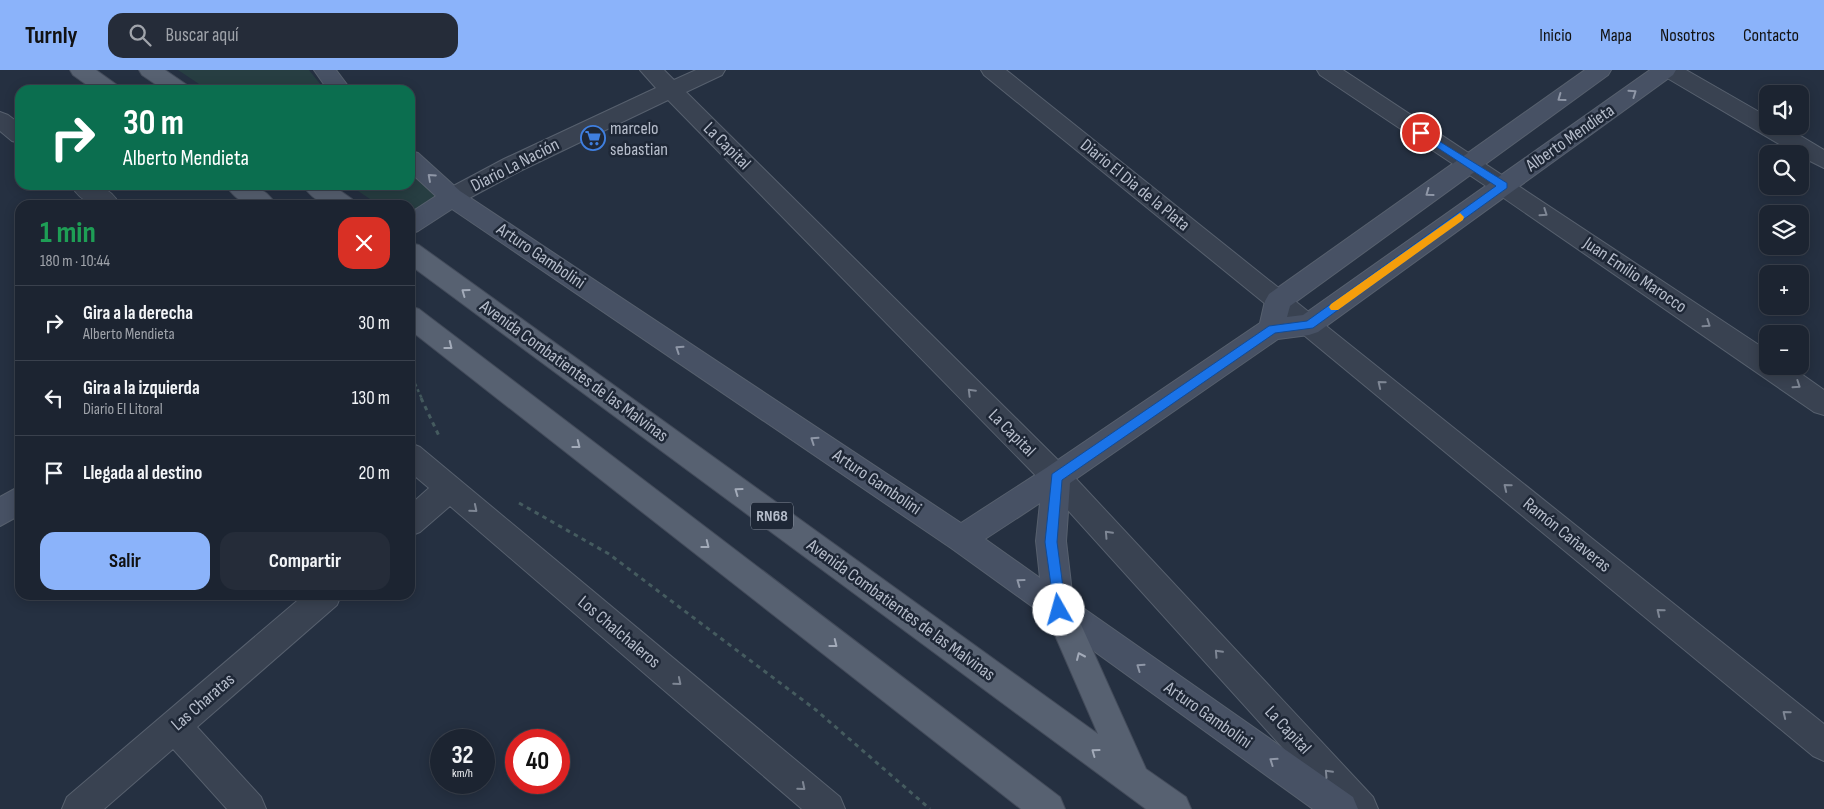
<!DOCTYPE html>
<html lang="es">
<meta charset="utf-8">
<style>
body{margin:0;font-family:"Sofia Sans Condensed",sans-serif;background:#252c39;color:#f1f3f6;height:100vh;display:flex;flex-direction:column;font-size:19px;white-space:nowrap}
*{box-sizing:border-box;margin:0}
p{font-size:16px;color:#a0a4ab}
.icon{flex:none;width:28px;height:28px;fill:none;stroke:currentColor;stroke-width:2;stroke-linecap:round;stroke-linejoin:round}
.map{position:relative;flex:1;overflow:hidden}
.panel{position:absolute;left:15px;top:130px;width:400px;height:400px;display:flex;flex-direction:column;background:#1c2431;border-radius:15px;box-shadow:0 2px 12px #0003,0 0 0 1px #3a414d}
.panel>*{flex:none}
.banner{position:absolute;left:15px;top:15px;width:400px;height:105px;border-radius:15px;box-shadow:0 2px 12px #0003,0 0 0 1px #3a414d;background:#0b6e4f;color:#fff;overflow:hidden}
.buttons{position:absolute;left:1759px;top:15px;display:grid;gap:10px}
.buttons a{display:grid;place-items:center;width:50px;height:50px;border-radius:10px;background:#1c2431;box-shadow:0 2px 12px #0003,0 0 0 1px #3a414d;font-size:25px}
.speed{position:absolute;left:430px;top:659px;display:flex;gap:10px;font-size:25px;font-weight:700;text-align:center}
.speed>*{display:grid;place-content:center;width:65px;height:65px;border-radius:50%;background:#1c2431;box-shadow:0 2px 12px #0003,0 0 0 1px #3a414d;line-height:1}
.speed small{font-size:12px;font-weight:400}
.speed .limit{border:8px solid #d22;background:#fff;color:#111}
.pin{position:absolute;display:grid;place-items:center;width:42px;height:42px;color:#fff;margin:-21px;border:2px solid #fff;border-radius:50%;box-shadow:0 1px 5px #0007}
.me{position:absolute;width:55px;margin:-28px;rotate:353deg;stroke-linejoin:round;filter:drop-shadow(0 0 4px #0008)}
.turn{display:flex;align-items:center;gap:18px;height:105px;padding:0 25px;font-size:22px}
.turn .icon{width:65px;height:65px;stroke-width:2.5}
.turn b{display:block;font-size:35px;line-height:42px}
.round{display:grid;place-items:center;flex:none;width:52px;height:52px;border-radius:15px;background:#252c39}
.headline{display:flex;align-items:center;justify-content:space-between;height:85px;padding:0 25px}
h1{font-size:30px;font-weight:700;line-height:38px;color:#1e9e55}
.button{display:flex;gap:10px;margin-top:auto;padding:10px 25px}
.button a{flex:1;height:58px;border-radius:15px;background:#8bb3fa;color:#111;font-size:20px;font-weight:700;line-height:58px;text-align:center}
.button a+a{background:#252c39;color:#f1f3f6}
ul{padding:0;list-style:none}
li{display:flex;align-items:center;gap:15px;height:75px;padding:0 25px;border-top:1px solid #3a414d}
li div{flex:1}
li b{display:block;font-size:19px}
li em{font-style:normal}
header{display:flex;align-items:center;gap:30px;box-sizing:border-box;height:70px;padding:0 25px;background:#8bb3fa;color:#111}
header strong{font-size:24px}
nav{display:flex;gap:28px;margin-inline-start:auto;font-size:18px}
.search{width:350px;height:45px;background:#252c39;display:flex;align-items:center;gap:12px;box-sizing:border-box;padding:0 18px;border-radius:15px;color:#a0a4ab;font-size:19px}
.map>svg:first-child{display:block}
.green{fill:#273e42}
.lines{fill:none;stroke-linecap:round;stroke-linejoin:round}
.street-casing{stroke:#57606e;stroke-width:2}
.secondary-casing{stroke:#57606e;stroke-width:2}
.primary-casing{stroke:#434b5a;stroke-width:2}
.path-far1{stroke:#455b5f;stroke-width:2.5;stroke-dasharray:3 3;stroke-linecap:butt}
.path{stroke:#455b5f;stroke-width:3;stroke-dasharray:4.5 4.5;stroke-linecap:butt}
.street{fill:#394251;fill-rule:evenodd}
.secondary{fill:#475164;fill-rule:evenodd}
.primary{fill:#576171;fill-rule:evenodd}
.oneway{stroke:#8f97a7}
.oneway2{stroke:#7e8694}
.oneway3{stroke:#a3abb9}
.route{fill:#1a73e8;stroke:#114b97}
.slow{fill:#f59e0b}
.labels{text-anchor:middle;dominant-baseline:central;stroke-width:5;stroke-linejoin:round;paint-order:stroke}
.shield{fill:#1e2736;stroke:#88909e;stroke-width:1}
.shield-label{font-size:16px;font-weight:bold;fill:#b6bdcb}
.poi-label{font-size:18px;fill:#b6bdcb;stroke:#1e2736;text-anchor:start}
.street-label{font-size:18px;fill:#b6bdcb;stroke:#1e2736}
</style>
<header>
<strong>Turnly</strong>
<div class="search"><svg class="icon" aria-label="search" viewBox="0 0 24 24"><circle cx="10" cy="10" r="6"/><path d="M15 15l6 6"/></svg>Buscar aquí</div>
<nav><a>Inicio</a><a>Mapa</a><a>Nosotros</a><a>Contacto</a></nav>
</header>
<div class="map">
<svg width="1824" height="739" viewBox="0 0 1824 739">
<rect width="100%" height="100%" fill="#253041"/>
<!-- green -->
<path class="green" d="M178 0H309L325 20H208Z
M410 95 452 127 410 147V135H379L349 115H410Z"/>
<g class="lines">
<defs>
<path id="street" d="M640 0H664L674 10 696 0H725L722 5 686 22 1066 398 1373 727 1378 739H1338L1046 416 668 30 520 101 460 133 452 136 444 133 440 127 444 121 504 89 656 18Z
M981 0H1006L1824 654V691L1813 686 1300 262 984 5Z
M1317 0H1343L1768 281V296H1790L1824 320V345L1814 342 1495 122 1320 5Z
M1659 0H1686L1768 47V56H1784L1824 80V98L1800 86V84H1796L1662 5Z
M0 42 8 45 20 54V73L12 71 0 61Z
M71 115C93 115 108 113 120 135 98 135 84 137 71 115Z
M410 373 420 377 840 727 845 739H802L450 436 420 462 410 466V435L429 418 410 402Z
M304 525H341L337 535 197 657 261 727 266 739H227L173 679 104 739H62L67 727Z"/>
<path id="secondary" d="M314 0H336L351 20H328Z
M1585 0H1611L1608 5 1290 236 1287 247 1303 245 1650 0H1676L1673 5 1318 262 1309 265 1278 269 1070 413 1066 471 1073 531 1353 727 1358 739H1313L951 478 452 139 418 161 410 164V143L436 126 410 102V81L418 83 460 121 961 453 1046 398 1260 253 1265 231 1269 224ZM1040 433 1036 471 1040 508 985 469Z
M20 416V445L0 456V427Z"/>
<path id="primary" d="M70 0H96L117 15 120 20H94L73 5Z
M139 0H165L187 15 190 20H164L142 5Z
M226 115C248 115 264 114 276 135 254 135 239 137 226 115Z
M303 115H332L352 129 356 135C334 135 316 137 303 115Z
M410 173 419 175 1098 664 1044 540 1048 530 1059 526 1070 530 1146 699 1186 727 1191 739H1146L410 195Z
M410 236 419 239 1060 727 1065 739H1021L410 260Z"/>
</defs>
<!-- street casing -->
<use href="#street" class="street-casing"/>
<!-- secondary casing -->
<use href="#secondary" class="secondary-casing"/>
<!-- primary casing -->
<use href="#primary" class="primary-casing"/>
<!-- path-far1 -->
<path class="path-far1" d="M410 303 422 329"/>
<!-- path -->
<path class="path" d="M421 328 440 368
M519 433 609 484 816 640 930 739"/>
<!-- street -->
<use href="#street" class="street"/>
<!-- secondary -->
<use href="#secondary" class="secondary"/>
<!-- primary -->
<use href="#primary" class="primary"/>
</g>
<!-- one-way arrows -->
<defs><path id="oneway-chevron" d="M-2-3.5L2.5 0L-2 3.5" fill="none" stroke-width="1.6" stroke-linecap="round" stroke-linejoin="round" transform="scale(1.25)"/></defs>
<g class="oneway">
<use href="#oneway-chevron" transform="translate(1633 23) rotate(-35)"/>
<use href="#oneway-chevron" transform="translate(1561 28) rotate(144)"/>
<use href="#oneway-chevron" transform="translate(431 107) rotate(-138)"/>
<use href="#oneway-chevron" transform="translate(1429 123) rotate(144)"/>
<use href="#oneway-chevron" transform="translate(679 279) rotate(-146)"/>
<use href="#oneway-chevron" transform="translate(814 370) rotate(-146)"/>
<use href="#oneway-chevron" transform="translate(1020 512) rotate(-144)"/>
<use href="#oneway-chevron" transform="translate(1140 597) rotate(-145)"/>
<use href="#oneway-chevron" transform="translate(1273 691) rotate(-145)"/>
</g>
<g class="oneway2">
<use href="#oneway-chevron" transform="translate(1544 143) rotate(34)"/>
<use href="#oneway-chevron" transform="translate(1707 254) rotate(34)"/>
<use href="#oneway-chevron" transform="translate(1381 314) rotate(-141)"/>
<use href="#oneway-chevron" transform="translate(1797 315) rotate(34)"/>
<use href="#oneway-chevron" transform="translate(971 322) rotate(-135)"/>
<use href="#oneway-chevron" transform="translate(1507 417) rotate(-141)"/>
<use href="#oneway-chevron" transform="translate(474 439) rotate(40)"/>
<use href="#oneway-chevron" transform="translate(1108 464) rotate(-133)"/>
<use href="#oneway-chevron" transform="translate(1660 542) rotate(-141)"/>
<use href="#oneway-chevron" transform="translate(1218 583) rotate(-133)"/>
<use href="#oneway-chevron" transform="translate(678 612) rotate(40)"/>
<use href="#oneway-chevron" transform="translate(1786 644) rotate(-141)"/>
<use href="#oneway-chevron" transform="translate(1328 703) rotate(-133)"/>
<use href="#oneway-chevron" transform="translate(802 717) rotate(40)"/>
</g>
<g class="oneway3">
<use href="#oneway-chevron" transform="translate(465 222) rotate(-144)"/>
<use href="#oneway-chevron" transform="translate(449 276) rotate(38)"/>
<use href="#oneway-chevron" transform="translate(577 375) rotate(38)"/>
<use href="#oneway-chevron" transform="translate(738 421) rotate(-144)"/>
<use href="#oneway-chevron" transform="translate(706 475) rotate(38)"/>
<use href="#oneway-chevron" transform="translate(834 574) rotate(38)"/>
<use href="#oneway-chevron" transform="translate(1080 586) rotate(-114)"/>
<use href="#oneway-chevron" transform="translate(1095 682) rotate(-144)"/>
</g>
<!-- route -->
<path class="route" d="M1421 60 1507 113V118L1313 258 1275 263 1062 410 1057 472 1066 540 1064 544 1059 546 1055 544 1045 472 1052 404 1269 256 1307 251 1496 116 1418 65V61Z"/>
<!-- slow -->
<path class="slow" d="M1460 143 1464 147 1463 150 1338 240H1331L1329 237 1331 234Z"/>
<!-- icons -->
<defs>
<symbol id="supermarket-ring" viewBox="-11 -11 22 22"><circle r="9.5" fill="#1e2736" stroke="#3f7fe0" stroke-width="1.5"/><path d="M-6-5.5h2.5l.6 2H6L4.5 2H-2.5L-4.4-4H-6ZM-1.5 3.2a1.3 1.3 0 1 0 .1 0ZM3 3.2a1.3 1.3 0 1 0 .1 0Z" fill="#3f7fe0"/></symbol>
</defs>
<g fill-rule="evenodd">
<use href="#supermarket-ring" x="579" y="54" width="28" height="28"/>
</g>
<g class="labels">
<!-- shield labels -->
<rect class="shield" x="751" y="432.5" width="42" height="27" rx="4"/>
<g class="shield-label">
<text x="772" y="446">RN68</text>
</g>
<!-- poi labels -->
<g class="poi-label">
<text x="610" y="58">marcelo<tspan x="610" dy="21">sebastian</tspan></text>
</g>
<!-- street labels -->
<g class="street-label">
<text transform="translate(1570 68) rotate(-35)">Alberto Mendieta</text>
<text transform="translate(727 76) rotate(45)">La Capital</text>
<text transform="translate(515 95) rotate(-27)">Diario La Nación</text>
<text transform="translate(1135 115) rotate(39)">Diario El Dia de la Plata</text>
<text transform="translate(541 186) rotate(34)">Arturo Gambolini</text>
<text transform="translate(1635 205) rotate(34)">Juan Emilio Marocco</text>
<text transform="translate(574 301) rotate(36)">Avenida Combatientes de las Malvinas</text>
<text transform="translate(1012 363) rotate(45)">La Capital</text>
<text transform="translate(877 412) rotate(34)">Arturo Gambolini</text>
<text transform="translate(1567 465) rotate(39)">Ramón Cañaveras</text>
<text transform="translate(901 540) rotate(36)">Avenida Combatientes de las Malvinas</text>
<text transform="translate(619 562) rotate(40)">Los Chalchaleros</text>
<text transform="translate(203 632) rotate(-41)">Las Charatas</text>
<text transform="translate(1208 645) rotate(35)">Arturo Gambolini</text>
<text transform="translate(1288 660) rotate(47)">La Capital</text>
</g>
</g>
</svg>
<div class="buttons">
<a><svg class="icon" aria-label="sound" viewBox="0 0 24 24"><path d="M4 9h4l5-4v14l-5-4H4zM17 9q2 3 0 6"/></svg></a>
<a><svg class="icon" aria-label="search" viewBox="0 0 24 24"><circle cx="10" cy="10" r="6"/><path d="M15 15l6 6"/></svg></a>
<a><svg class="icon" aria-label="layers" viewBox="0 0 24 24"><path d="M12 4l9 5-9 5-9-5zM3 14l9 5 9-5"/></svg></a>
<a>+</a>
<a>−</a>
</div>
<div class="speed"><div>32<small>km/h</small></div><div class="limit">40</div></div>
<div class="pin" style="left:1421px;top:63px;background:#d93025"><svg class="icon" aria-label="arrive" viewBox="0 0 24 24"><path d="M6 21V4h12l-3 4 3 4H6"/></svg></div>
<svg class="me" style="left:1059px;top:540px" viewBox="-20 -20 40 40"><circle r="19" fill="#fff"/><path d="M0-13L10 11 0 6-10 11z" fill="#1a73e8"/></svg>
<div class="banner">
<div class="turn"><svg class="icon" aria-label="right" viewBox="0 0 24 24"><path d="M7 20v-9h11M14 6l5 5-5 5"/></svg><div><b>30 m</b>Alberto Mendieta</div></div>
</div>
<section class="panel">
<div class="headline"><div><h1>1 min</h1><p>180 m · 10:44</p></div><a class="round" style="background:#d93025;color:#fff"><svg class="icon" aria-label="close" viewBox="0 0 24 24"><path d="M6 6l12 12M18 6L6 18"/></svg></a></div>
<ul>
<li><svg class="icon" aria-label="right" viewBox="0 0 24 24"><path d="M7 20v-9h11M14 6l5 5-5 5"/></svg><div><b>Gira a la derecha</b><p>Alberto Mendieta</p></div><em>30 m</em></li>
<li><svg class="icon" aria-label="left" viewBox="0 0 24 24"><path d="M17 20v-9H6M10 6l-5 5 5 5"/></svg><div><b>Gira a la izquierda</b><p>Diario El Litoral</p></div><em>130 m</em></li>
<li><svg class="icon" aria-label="arrive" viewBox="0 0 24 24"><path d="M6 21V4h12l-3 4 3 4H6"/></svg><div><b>Llegada al destino</b></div><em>20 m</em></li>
</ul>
<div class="button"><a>Salir</a><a>Compartir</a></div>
</section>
</div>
